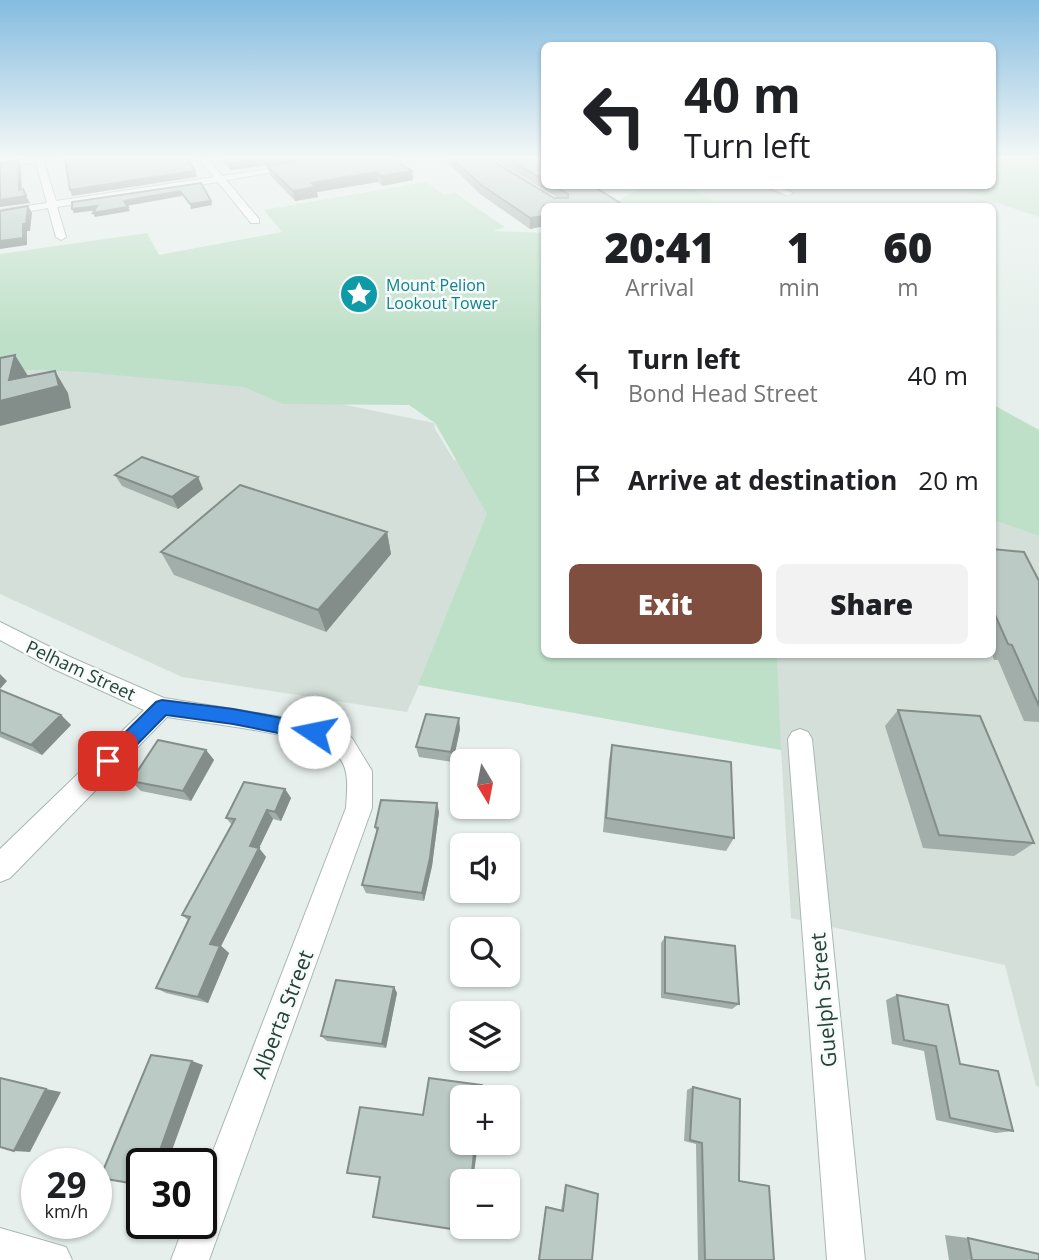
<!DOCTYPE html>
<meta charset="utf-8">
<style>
body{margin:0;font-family:"Open Sans",sans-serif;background:#f2f2f2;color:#202124;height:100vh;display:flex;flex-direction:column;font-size:26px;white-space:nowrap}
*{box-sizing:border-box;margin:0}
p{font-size:23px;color:#757577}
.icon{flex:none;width:38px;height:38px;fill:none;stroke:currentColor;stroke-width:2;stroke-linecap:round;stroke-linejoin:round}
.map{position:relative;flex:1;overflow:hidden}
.drawer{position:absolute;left:541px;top:203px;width:455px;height:455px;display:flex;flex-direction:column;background:#fff;border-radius:10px;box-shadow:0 2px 5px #0004}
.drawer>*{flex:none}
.hud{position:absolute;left:541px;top:42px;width:455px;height:147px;border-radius:10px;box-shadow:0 2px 5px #0004;background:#fff;color:#202124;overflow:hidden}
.needle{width:46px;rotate:170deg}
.fabs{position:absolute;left:450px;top:749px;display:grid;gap:14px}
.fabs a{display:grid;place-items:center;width:70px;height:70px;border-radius:10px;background:#fff;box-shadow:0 2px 5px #0004;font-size:35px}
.speed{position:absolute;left:21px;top:1148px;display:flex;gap:14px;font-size:35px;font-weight:700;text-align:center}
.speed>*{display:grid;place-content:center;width:91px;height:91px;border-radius:50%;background:#fff;box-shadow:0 2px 5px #0004;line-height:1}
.speed small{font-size:18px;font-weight:400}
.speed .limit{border:4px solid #111;border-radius:10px;background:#fff;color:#111}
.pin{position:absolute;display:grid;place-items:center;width:60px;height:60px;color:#fff;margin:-30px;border-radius:14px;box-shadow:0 4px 10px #0006}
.me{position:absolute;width:77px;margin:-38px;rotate:281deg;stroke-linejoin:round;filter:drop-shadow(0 0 5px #0008)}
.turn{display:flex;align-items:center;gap:24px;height:147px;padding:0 28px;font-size:32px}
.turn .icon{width:91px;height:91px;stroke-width:2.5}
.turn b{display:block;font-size:49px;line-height:60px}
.eta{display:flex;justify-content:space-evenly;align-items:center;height:119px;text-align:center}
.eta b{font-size:42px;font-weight:800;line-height:49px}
.action{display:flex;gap:14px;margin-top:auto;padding:14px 28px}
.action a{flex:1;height:80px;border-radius:10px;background:#7f4e3f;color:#fff;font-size:28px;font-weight:800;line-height:80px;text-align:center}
.action a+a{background:#f2f2f2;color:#202124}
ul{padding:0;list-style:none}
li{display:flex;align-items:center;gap:21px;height:105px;padding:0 28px}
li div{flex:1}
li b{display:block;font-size:26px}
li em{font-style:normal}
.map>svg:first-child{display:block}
.built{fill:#d4dfda}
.green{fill:#bfe0c8}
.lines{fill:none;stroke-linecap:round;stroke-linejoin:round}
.minor-casing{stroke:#a8b8b2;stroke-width:2}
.tertiary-casing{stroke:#a8b8b2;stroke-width:2}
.minor{fill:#fff;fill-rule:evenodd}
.tertiary{fill:#fff;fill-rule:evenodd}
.wall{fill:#a1aea9}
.shaded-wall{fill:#838d89}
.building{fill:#bbcac4;stroke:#838d89;stroke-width:2}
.route{fill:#1a73e8;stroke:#114b97;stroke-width:2}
.labels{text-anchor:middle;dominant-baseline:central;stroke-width:5;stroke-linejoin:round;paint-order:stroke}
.far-culture-label{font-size:16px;fill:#0d838f;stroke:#f7fbf9;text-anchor:start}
.street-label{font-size:18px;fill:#24423a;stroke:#f7fbf9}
.near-street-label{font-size:21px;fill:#24423a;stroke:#f7fbf9}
</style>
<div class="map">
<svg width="1039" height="1260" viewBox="0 0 1039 1260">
<rect width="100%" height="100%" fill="#e6efeb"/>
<!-- built -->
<path class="built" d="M684 186H948L997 203 969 206 809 204 731 206Z
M31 370 223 380 434 423 435 429 454 460 511 479 544 654H992V520L1039 536V1087L1036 1086 1005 965 791 918 781 750 419 685 407 712 182 677 0 594V375Z"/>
<!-- green -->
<path class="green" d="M992 159H1039V217L948 186H992Z
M426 182 444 195 455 193 505 227 493 231 544 233V654L777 655 781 750 418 685 487 514 435 423 409 405 283 404 244 387 93 373 31 370 0 375V254L147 233 159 255 282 232 264 210Z
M645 186H684L731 206H599L619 200Z
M992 404 1039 430V536L992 520Z"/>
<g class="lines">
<defs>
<path id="minor" d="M35 159H43L56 201 214 177 200 159H208L222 176 330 159H349L226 180 259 219V223H251L218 182 57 207 66 237 61 240 56 237 48 208 0 216V210L47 203Z
M764 186H776L793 193 788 196Z
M0 622 70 657 164 698 314 722 352 738 372 771V808L209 1260H171L185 1223H201V1182L346 808C347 789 351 767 335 753 314 735 198 722 167 717L10 878 0 882V849L144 710 54 669 0 640Z
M800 729 808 732 812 739 865 1260H827L788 739 792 732Z
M0 1228 66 1247 72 1260H0Z"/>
<path id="tertiary" d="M30 159H52L0 168V162Z"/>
</defs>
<!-- minor casing -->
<use href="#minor" class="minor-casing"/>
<!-- tertiary casing -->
<use href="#tertiary" class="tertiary-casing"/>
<!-- minor -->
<use href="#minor" class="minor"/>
<!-- tertiary -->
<use href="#tertiary" class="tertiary"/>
</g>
<!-- wall -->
<path class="wall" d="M221 159H393L412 171 413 180 382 186 378 182 317 192 318 197 295 201 270 175 267 166 295 161 231 170Z
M444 159H490L554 198H558L494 159H538L544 162V186H593L624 206H544V226L530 229 480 194Z
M115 475 198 477 203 489 178 509 122 486Z
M387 532 391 554 326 632 174 575 161 552Z
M992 549 1039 581V722L1024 721 998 660H994L992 654Z
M0 690 61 715 71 725 42 755 0 737Z
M898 710 1034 843 1014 856 923 848 885 726Z
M460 729 453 762 419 757 416 747Z
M612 745 734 838 726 851 603 832 609 760Z
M206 750 214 760 191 801 141 791 131 781Z
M285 789 291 798 281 821 273 819 259 848 266 857 221 946 229 953 208 1003 166 993 156 988 188 920 182 915 232 825 226 818Z
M439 812 432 866 424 901 366 893 362 885 377 833 375 827Z
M665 937 739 1004 732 1009 661 998V943Z
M394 987 397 993 386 1048 327 1041 321 1036Z
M897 995 960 1064 1013 1131 996 1133 936 1120 924 1051 892 1044 886 1000Z
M693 1087 739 1181 774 1260H698L696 1144 684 1141 687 1090Z
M565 1185 598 1194 592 1260H538L546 1206 561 1210Z
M945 1235 968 1238 1039 1260H949Z"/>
<!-- shaded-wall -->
<path class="shaded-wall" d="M245 159H313L231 170 229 161Z
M18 160 21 167 22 197 26 196 30 203 0 207V200L19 190Z
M195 171 197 177 72 196 70 190Z
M412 171 413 180 382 186 381 176Z
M377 172 378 182 317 192 318 197 295 201 293 191 312 183Z
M180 191 182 196 126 206 124 201Z
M211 201 212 205 191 209 190 204Z
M28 206 32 213 30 231H27V245L0 249V241L23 224Z
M97 206 99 210 74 213 72 209Z
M128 207 130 211 95 217 93 213Z
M544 216V226L530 229V218Z
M15 355 28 376 25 394 55 371 68 393 71 408 0 426V401L9 380Z
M198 477 203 489 178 509 172 497Z
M387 532 391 554 326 632 318 610Z
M0 674 7 681 0 689Z
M61 715 71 725 42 755 31 745Z
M459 718 460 729 453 762 451 752Z
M206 750 214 760 191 801 183 791Z
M285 789 291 798 281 821 275 812Z
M437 803 439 812 432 866 424 901 422 893Z
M267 810 273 819 259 848 266 857 221 946 229 953 208 1003 198 997 210 944 250 846Z
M394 987 397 993 386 1048 382 1044Z
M192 1061 203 1065 167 1164H155Z
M482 1085 484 1089 483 1097H481Z
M46 1089 61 1092 30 1152 14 1151Z
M475 1143H478L473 1181H471Z"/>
<!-- building -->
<path class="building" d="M65 159H188L195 171 70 190Z
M227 159H245L229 161Z
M310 159H393L412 171 381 176 377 172 312 183 316 187 293 191 267 166Z
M453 159H490L554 198H568V194L554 186H593L625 206H544V216L530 218 480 184Z
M509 159H538L544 162V180Z
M18 160 19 190 23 189 26 196 0 200V164Z
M201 183 211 201 190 204 180 191 124 201 128 207 93 213 97 206 72 209V202Z
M28 206 26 224H23V238L0 241V211Z
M15 355 9 380 55 371 59 386 0 401V358Z
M142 457 198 477 172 497 115 475Z
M240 485 387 532 318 610 161 552Z
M992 549 1024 552 1039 581V706L1012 645 1008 644 992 608Z
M0 690 61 715 31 745 0 732Z
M898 710 980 716 1034 843 939 835Z
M426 714 459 718 451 752 416 747Z
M158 740 206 750 183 791 131 781Z
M612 745 731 762 734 838 606 818Z
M244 782 285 789 275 812 267 810 250 846 259 848 210 944 220 946 198 997 156 988 190 917 182 915 235 819 226 818Z
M381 800 437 803 430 858 422 893 362 885 378 828 375 827Z
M665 937 735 946 739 1004 665 993Z
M336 980 394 987 382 1044 321 1036Z
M897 995 948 1005 960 1064 998 1071 1013 1131 950 1118 936 1046 904 1040Z
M151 1055 192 1061 155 1164H142V1185L100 1178Z
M0 1078 46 1089 14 1151 0 1147Z
M429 1078 482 1085 481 1097H462V1143H475L471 1181H462V1227H465V1231L373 1217 380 1177 347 1173 360 1107 423 1115Z
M693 1087 740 1099 739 1181 769 1186 774 1260H705L702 1143 690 1140Z
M566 1185 598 1194 592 1260H539L546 1207 563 1211Z
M968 1238 1039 1254V1260H972Z"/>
<!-- sky -->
<linearGradient id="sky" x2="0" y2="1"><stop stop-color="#84bce0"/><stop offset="0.47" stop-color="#f4f8f6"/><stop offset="1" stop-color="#f4f8f6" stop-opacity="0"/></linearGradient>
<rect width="1039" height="335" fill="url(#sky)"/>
<!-- route -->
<path class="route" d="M162 700 233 709 314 724 321 727 323 732 321 738 314 740 233 724 166 715 115 767 108 769 102 767 99 761 102 755 156 702Z"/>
<!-- icons -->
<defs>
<symbol id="sight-disc" viewBox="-11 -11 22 22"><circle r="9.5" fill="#0f9aa8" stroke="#f7fbf9"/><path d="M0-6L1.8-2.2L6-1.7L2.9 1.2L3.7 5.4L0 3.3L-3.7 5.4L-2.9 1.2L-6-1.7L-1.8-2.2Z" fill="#fff"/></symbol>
</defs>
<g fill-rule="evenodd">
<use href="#sight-disc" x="337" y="272" width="44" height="44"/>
</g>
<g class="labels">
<!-- far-culture labels -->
<g class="far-culture-label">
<text x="386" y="285">Mount Pelion<tspan x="386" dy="18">Lookout Tower</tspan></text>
</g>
<!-- street labels -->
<g class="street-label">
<text transform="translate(81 670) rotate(25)">Pelham Street</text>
</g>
<!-- near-street labels -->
<g class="near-street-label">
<text transform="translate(823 1000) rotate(-95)">Guelph Street</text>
<text transform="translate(282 1014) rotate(-69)">Alberta Street</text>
</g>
</g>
</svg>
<div class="fabs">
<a><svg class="needle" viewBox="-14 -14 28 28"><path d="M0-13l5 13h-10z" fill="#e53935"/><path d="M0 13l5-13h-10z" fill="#757577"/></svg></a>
<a><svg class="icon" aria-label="sound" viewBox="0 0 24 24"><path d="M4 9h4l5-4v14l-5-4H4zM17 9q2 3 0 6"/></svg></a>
<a><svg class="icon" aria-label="search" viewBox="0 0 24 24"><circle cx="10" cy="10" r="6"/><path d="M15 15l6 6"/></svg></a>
<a><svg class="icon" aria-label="layers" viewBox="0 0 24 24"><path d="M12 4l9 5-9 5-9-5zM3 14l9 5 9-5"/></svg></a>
<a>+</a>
<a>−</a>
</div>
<div class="speed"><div>29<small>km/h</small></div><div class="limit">30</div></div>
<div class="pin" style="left:108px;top:761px;background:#d93025"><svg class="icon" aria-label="arrive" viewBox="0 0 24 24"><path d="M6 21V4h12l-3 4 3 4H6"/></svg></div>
<svg class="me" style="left:314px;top:732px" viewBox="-20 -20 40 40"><circle r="19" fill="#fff"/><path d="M0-13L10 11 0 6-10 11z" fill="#1a73e8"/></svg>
<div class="hud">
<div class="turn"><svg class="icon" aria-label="left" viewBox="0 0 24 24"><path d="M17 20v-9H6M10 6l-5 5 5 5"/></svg><div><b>40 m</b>Turn left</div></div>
</div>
<section class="drawer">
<div class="eta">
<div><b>20:41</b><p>Arrival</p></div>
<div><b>1</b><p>min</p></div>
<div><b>60</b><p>m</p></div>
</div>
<ul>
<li><svg class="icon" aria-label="left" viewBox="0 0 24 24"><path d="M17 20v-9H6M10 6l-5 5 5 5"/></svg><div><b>Turn left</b><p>Bond Head Street</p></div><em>40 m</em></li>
<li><svg class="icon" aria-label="arrive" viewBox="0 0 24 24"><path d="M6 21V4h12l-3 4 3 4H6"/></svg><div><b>Arrive at destination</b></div><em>20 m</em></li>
</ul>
<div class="action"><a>Exit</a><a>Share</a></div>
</section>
</div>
